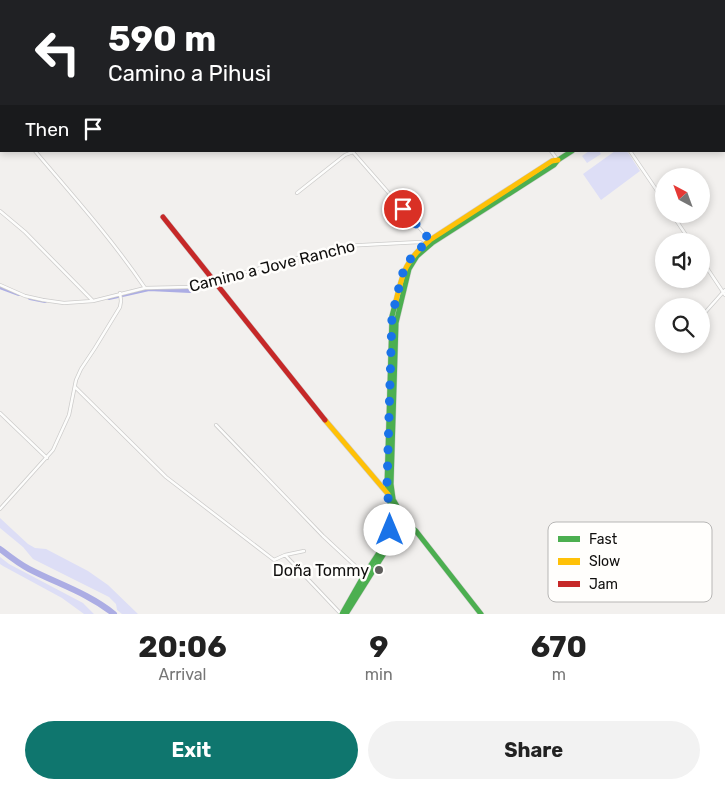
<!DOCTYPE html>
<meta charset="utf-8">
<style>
body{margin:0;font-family:Rubik,sans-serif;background:#f2f2f2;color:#222;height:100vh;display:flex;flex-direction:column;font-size:19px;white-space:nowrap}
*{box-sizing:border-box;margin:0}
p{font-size:16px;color:#767676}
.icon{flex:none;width:28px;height:28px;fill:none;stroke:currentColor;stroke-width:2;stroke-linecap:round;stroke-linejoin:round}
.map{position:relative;height:614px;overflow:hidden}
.panel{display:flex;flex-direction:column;background:#fff;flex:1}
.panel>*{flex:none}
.banner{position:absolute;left:0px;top:0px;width:725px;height:152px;box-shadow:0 2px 8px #0003;background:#202124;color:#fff;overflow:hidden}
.needle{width:32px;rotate:319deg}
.tools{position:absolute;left:655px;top:168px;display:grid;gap:10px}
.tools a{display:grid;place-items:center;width:55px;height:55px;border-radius:50%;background:#fff;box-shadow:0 2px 8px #0003;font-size:25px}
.pin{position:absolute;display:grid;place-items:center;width:42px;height:42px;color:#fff;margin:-21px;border:2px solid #fff;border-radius:50%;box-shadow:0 1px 5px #0007}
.me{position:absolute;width:55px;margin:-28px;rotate:0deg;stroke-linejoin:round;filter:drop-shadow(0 0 4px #0008)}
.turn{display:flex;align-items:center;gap:18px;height:105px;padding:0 25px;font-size:22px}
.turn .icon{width:65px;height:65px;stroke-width:2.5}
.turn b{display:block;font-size:35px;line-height:42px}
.then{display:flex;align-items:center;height:48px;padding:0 25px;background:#0003;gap:10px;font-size:19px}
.eta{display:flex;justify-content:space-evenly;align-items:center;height:85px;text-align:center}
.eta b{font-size:30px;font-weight:700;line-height:35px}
.button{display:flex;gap:10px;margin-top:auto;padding:10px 25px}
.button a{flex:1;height:58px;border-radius:30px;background:#0f766e;color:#fff;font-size:20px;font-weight:700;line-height:58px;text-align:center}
.button a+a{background:#f2f2f2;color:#222}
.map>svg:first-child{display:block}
.green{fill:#dddef6}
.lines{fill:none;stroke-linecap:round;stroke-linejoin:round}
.canal{stroke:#acade4;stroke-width:4}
.river{stroke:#acade4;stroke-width:6}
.street-casing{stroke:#cdcccb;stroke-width:4}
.fast-casing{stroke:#cdcccb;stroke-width:6}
.slow-casing{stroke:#cdcccb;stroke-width:6}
.jam-casing{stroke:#cdcccb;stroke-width:6}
.street{stroke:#fdfdfc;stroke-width:2.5}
.fast{stroke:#4caf50;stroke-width:5}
.slow{stroke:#ffc107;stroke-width:5}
.jam{stroke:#c62828;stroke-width:5}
.route{stroke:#1a73e8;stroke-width:9;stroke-dasharray:0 16.2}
.poi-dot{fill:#5f5e5c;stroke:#fffefc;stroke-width:2}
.labels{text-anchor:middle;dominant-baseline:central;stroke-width:5;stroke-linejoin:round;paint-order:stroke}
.street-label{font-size:16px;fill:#100f0e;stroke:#fffefc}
.poi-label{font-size:16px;fill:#100f0e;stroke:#fffefc;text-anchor:end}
.key{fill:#fffefc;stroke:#b7b6b5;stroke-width:1}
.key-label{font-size:14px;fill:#100f0e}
</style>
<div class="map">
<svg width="725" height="614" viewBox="0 0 725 614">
<rect width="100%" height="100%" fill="#f2f0ee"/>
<!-- green -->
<path class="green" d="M589 151H599L601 154 587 163 582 156Z
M615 151H627L640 171 601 200 583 174Z
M0 518 28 544 35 548 46 549 88 571 108 585 138 614H122L117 610 116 604 109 597 33 559 23 547 0 528Z
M0 557 9 564 83 603 94 614H84L62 598 3 566 0 564Z"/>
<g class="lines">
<!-- canal -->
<path class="canal" d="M0 287 19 294
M30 298 45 301
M109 298 149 289 190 291 214 285"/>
<!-- river -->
<path class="river" d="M0 549C9 556 19 564 29 569 58 584 88 593 114 614"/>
<defs>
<path id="street" d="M180 0 183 1
M443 0 444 1
M535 0V1
M666 0 667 1
M724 101 725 104
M0 111 1 112
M35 151C73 196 112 239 145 288
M352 151 430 240
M551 151 557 159
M630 151 664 201
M297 193 345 155 353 152
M0 211 25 232 92 300
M672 214 690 241
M701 259 725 295
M0 285 25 296 43 300 64 303 93 301 145 288 190 287 343 246 420 242 423 244
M701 317 725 290
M75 387 166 477 274 560 285 555 341 614
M0 413 47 458
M216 425 323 536 365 575
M0 509 53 450 69 415 76 380 81 369 95 348 120 307 121 301 120 293
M285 555 304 551"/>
<path id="fast" d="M394 501 407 524 416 531 481 614
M342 614 363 577 382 548 389 532 392 515 387 484 392 316 396 301
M346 614 385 552 393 531 395 513 391 484 396 323 409 269 417 256 432 243 554 165 558 160 572 151"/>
<path id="slow" d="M396 301C403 271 406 260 430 240L552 161 558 160
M325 420 388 494"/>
<path id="jam" d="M724 108H725
M163 217 325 420"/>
</defs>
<!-- street casing -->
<use href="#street" class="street-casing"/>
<!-- fast casing -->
<use href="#fast" class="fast-casing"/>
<!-- slow casing -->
<use href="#slow" class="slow-casing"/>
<!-- jam casing -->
<use href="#jam" class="jam-casing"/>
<!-- street -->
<use href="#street" class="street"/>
<!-- fast -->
<use href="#fast" class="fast"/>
<!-- slow -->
<use href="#slow" class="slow"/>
<!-- jam -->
<use href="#jam" class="jam"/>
</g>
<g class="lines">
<!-- route -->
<path class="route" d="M390 530 392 513 387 494V484L392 316 402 275 407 263 418 250 430 240 403 209"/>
</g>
<!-- markers -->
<circle class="poi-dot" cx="379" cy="570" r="5"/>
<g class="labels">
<!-- street labels -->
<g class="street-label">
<text transform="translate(272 266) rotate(-14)">Camino a Jove Rancho</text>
</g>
<!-- poi labels -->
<g class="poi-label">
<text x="369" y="570">Doña Tommy</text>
</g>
</g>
<!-- legend -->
<rect x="548" y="522" width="164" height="80" rx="8" class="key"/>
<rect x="558" y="536" width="22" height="6" fill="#4caf50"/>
<rect x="558" y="558" width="22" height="7" fill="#ffc107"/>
<rect x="558" y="581" width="22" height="6" fill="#c62828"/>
<g class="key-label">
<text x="589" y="544">Fast</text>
<text x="589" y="566">Slow</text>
<text x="589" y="589">Jam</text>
</g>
</svg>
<div class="tools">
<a><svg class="needle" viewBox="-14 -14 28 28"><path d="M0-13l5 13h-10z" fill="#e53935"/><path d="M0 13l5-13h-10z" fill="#767676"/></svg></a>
<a><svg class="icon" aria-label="sound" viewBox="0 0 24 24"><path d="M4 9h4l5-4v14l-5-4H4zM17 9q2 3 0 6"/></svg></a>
<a><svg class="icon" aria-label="search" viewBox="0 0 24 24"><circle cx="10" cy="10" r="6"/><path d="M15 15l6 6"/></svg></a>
</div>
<div class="pin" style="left:403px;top:209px;background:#d93025"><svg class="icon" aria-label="arrive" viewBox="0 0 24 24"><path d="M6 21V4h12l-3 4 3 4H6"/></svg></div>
<svg class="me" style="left:390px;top:530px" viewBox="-20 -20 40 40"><circle r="19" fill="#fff"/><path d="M0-13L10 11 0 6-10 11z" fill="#1a73e8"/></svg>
<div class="banner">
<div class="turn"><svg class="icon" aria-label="left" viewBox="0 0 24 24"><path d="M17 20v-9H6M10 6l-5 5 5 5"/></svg><div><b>590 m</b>Camino a Pihusi</div></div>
<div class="then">Then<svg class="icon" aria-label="arrive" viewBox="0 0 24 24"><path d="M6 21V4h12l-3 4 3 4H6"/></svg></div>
</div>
</div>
<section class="panel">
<div class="eta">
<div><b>20:06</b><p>Arrival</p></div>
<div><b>9</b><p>min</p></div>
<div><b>670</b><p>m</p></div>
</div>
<div class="button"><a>Exit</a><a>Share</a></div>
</section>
